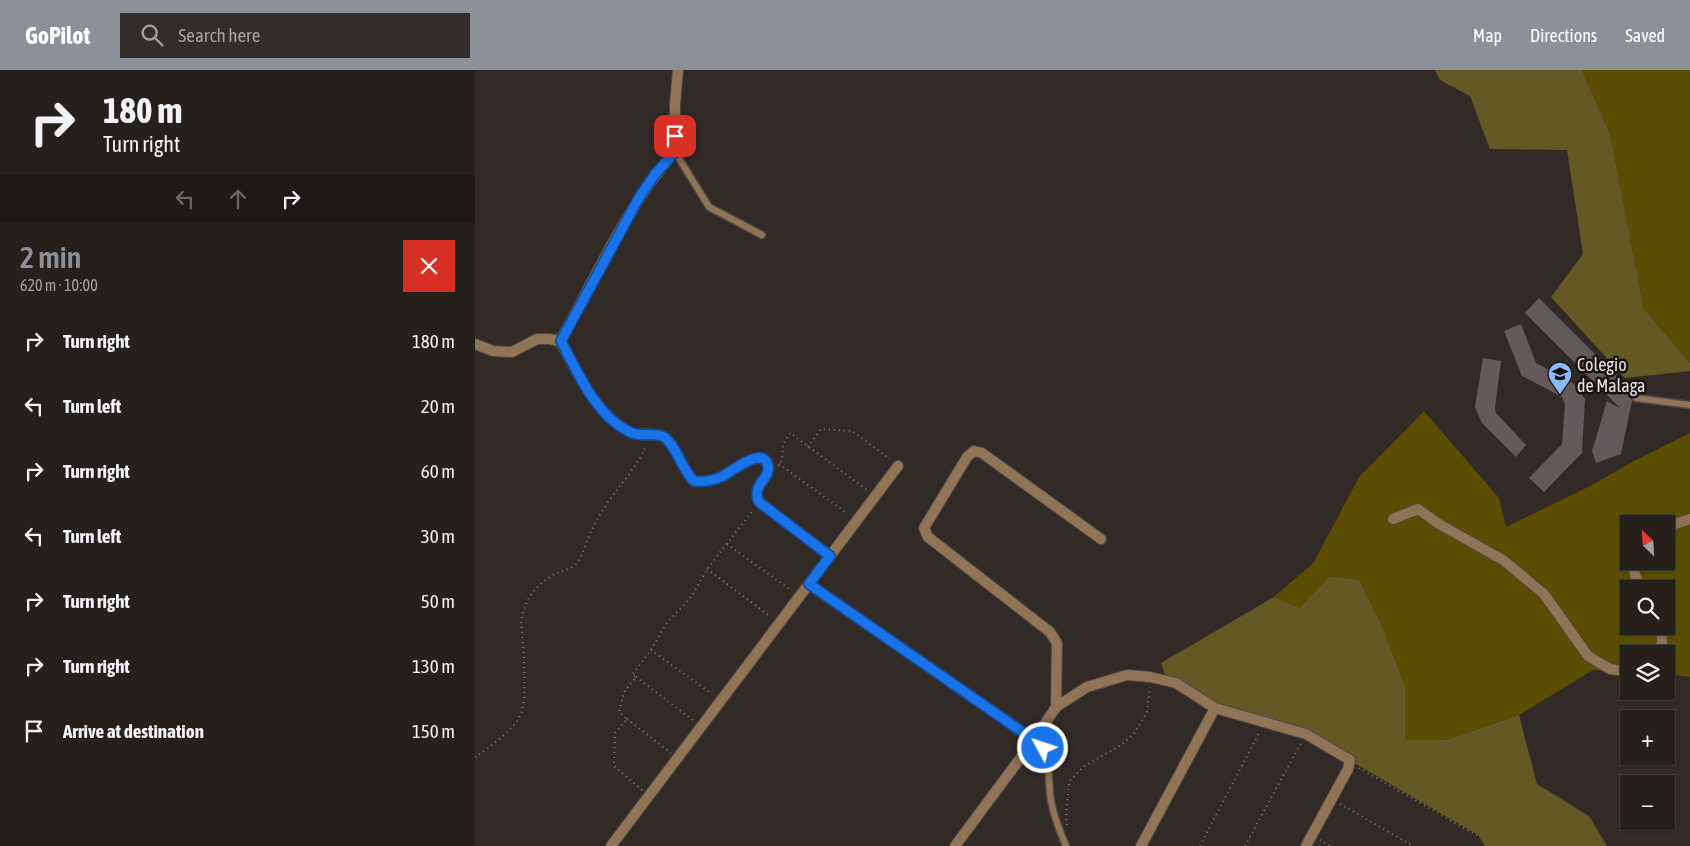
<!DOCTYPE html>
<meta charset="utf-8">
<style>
body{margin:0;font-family:"Asap Condensed",sans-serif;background:#322d2a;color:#f1f3f6;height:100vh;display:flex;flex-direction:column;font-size:19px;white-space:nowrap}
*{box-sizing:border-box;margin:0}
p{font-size:16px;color:#a4a3a4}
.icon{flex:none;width:28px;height:28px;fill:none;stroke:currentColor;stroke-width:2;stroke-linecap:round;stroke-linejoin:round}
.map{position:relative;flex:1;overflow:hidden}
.side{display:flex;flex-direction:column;background:#26201d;width:475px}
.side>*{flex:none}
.banner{background:#26201d;color:#f1f3f6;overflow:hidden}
.needle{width:32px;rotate:335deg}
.tools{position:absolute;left:1145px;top:445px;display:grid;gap:10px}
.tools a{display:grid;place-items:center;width:55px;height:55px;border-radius:0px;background:#26201d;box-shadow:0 1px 4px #0004,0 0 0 1px #423e3b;font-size:25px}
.pin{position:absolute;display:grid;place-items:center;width:42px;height:42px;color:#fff;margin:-21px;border-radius:10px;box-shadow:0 2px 8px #0006}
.me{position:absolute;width:55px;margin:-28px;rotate:310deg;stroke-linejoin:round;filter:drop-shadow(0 0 4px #0008)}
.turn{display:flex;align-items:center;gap:18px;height:105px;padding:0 20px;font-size:22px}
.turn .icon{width:65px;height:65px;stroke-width:2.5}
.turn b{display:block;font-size:35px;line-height:42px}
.lanes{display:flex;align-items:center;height:48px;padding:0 20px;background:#0003;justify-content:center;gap:25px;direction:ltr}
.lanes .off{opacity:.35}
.round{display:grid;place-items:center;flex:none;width:52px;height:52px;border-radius:0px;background:#322d2a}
.overview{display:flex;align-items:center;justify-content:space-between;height:85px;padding:0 20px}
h1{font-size:30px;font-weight:600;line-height:38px;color:#8c9099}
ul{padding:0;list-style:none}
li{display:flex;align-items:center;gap:15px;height:65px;padding:0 20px}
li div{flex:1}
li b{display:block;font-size:19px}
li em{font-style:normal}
header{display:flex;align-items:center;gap:30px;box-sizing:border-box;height:70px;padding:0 25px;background:#8c9099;color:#fff}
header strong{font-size:24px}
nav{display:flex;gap:28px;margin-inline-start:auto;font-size:18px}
.search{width:350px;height:45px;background:#322d2a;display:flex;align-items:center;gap:12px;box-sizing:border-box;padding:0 18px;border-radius:0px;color:#a4a3a4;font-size:19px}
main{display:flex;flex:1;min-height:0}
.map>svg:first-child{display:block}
.green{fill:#5b4d01;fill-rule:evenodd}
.forest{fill:#645924}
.building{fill:#645a5b}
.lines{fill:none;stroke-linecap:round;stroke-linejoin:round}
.lane-casing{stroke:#4f4745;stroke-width:9}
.street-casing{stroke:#4f4745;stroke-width:12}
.path{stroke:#847d7b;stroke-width:2;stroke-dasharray:1 4;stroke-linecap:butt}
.lane{stroke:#8f7456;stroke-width:6}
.street{stroke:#8f7456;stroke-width:10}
.route-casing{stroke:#114b97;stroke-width:12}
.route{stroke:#1a73e8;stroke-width:9}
.labels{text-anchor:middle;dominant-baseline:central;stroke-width:5;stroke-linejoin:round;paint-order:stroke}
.poi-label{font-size:18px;fill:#e7e1e0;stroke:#171312;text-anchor:start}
</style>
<header>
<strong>GoPilot</strong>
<div class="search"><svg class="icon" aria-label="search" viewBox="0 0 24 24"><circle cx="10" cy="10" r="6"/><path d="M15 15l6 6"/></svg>Search here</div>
<nav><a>Map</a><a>Directions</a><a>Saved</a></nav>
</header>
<main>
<section class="side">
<div class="banner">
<div class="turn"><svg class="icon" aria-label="right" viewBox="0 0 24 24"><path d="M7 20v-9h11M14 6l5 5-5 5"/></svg><div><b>180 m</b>Turn right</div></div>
<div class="lanes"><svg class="icon off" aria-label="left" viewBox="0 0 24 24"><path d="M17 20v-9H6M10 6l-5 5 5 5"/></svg><svg class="icon off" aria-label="ahead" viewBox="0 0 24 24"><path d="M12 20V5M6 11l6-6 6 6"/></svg><svg class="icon" aria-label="right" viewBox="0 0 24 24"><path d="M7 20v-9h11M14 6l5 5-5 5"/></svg></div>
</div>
<div class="overview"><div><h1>2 min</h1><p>620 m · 10:00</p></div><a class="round" style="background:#d93025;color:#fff"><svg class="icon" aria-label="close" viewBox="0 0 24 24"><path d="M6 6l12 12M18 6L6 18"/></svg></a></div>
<ul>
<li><svg class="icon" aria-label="right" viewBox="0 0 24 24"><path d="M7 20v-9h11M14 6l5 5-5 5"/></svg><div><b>Turn right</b></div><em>180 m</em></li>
<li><svg class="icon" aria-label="left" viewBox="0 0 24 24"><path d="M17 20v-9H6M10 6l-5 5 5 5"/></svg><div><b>Turn left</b></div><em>20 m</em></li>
<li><svg class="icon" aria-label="right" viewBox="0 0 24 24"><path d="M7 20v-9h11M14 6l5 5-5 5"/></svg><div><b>Turn right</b></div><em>60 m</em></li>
<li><svg class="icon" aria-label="left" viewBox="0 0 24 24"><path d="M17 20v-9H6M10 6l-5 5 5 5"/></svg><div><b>Turn left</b></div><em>30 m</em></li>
<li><svg class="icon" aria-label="right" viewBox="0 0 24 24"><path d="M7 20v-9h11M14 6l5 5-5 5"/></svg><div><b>Turn right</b></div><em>50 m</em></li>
<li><svg class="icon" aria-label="right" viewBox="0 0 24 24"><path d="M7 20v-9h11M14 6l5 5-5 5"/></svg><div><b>Turn right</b></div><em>130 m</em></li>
<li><svg class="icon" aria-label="arrive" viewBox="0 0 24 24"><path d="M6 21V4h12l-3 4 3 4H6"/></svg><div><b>Arrive at destination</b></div><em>150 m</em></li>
</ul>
</section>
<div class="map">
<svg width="1215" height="776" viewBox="0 0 1215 776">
<rect width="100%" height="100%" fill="#322a27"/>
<!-- green -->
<path class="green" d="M1107 0H1215V293L1169 239 1135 64Z
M949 341 1024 428 1031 457 1115 416 1159 391 1215 363V607L1191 604V584H1154V602L1118 600 1044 645 971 670H930V616L908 558 884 510 855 506 824 538 799 527 839 492 884 407ZM1154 454H1191V491H1154ZM1154 519H1191V556H1154Z"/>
<!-- forest -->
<path class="forest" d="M960 0H1107L1135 64 1169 239 1215 293V301L1150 308 1076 227 1108 184 1092 80 1015 79 995 26 965 10Z
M855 506 884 510 908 558 930 616V670H971L1044 645 1062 714 1114 746 1132 776H1010L1003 765 838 669 740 638 692 611 686 593 799 527 824 538Z"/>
<!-- building -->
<path class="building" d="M1064 228 1146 310 1156 326 1159 322 1156 327 1157 331 1146 384 1121 393 1117 381 1132 331 1146 339 1050 243Z
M1046 254 1061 293 1098 313 1110 329 1107 383 1069 422 1054 408 1087 374 1090 334 1087 327 1047 306 1029 261Z
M1008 288 1026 291 1020 337 1021 343 1051 375 1041 387 1007 353 1000 337Z"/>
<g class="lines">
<defs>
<path id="lane" d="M200 82 234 137 287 165
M1161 328 1215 335
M559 670C578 686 572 709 576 731 579 747 585 762 591 776"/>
<path id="street" d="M85 271C121 208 151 136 200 82V34L203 0
M0 274 18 281 37 282 62 269H74L85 271C103 303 121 345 155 362 166 368 178 361 189 367 201 375 207 400 219 411 228 412 237 411 246 407 255 403 285 377 292 393 299 408 275 413 284 432L355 486
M918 449 943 439 964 454 1028 490 1069 524 1113 586 1135 599 1149 601 1154 599
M1191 457 1215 449
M1158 491 1160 505 1167 519
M334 514 559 670
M1181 584 1187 573 1186 556
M581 637 582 573 575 562 453 467 449 458 492 387 499 381 507 383 626 469
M136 776 423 396
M480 776 559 670 581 637 612 617 652 605 675 607 701 613 740 638 831 664 875 690 873 699 831 776
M666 776 740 638"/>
</defs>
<!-- lane casing -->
<use href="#lane" class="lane-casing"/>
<!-- street casing -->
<use href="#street" class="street-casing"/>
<!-- path -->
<path class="path" d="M333 377 346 359 377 361 415 389
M304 394 373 444
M303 396 307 390 308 374 315 363 392 420
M252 474 317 521
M232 499 296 547
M176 580 237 624
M161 607 219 651
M152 649 196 683
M0 687C14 678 39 660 46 644 53 626 48 572 46 551 50 527 63 512 84 502 90 500 97 498 101 494 108 486 110 475 114 466 121 450 131 434 142 420 152 406 165 392 171 375
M884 698 1003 766
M167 720 139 696 140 663 152 649 144 642 149 622 161 607 157 605 176 580 191 554 217 526 232 499 279 439
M865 734 938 776
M592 755 591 747 594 712 608 697 646 675 659 664 672 642 675 617
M845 770 855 776
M725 776 785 661
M770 776 826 673"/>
<!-- lane -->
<use href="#lane" class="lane"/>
<!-- street -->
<use href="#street" class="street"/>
</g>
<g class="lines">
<defs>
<path id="route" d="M200 66V82L181 103 165 126 86 271C103 303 121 346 155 362 166 368 178 361 189 367 201 375 207 400 219 411 228 412 237 411 246 407 255 403 285 377 292 393 299 408 275 413 284 432L355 486 334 514 559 670 568 678"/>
</defs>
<!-- route casing -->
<use href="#route" class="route-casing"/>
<!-- route -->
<use href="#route" class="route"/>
</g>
<!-- icons -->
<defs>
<symbol id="school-pin" viewBox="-11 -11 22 30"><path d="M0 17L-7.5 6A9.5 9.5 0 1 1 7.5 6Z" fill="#88bafc" stroke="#171312"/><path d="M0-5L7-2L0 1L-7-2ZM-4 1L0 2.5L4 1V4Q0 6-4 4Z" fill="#111"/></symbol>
</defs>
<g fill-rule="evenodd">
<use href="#school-pin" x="1071" y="290" width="28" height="38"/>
</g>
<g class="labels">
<!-- poi labels -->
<g class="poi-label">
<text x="1102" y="294">Colegio<tspan x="1102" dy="21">de Malaga</tspan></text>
</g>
</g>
</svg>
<div class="tools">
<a><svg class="needle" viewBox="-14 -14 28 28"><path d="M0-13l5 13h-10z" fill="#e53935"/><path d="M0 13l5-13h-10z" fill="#a4a3a4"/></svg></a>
<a><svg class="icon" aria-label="search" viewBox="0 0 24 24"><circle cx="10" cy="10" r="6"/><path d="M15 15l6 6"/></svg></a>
<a><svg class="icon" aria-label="layers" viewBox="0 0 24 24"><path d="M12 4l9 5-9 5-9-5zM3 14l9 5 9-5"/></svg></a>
<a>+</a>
<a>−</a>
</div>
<div class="pin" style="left:200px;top:66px;background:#d93025"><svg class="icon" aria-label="arrive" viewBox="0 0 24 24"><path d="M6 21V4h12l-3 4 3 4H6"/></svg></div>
<svg class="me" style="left:568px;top:678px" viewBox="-20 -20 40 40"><circle r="17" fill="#1a73e8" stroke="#fff" stroke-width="3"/><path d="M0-11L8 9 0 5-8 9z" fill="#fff"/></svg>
</div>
</main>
